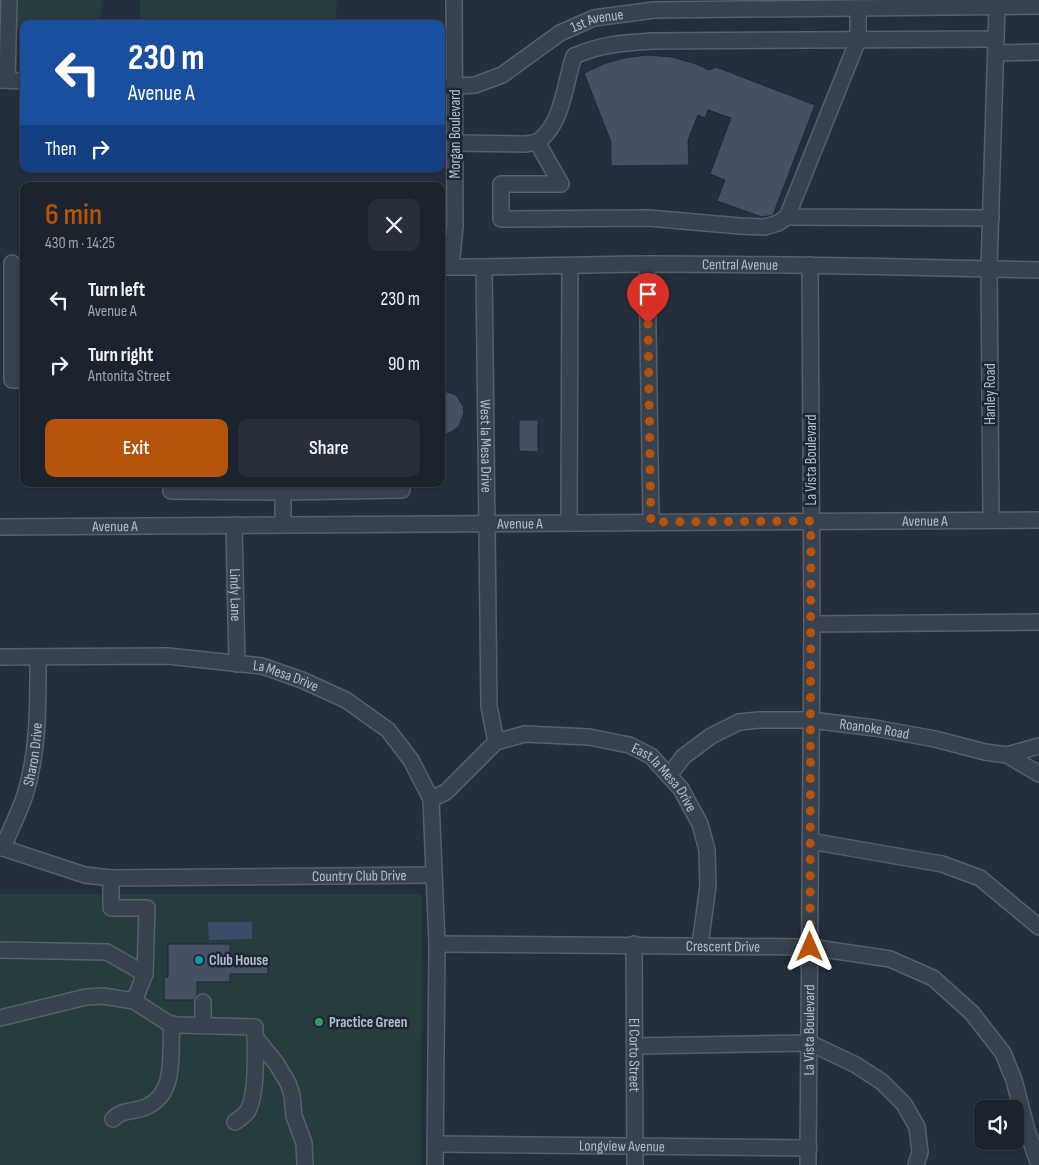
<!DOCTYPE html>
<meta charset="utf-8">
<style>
body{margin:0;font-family:"Sofia Sans Condensed",sans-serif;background:#282f3a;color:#f1f3f6;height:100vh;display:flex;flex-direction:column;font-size:19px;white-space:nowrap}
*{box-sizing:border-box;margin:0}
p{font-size:16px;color:#a0a4aa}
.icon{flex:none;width:28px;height:28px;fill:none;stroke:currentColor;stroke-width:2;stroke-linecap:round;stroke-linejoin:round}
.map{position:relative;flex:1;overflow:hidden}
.panel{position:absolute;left:20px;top:182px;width:425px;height:305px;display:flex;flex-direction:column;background:#1b232e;border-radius:10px;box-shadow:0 1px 4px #0004,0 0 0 1px #39404a}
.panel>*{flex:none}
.top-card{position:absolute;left:20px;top:20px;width:425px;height:152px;border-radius:10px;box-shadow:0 1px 4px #0004,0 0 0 1px #39404a;background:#1a4fa0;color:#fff;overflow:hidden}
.tools{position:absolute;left:974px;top:1100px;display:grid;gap:10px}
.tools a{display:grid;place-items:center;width:50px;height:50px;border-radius:10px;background:#1b232e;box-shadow:0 1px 4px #0004,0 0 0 1px #39404a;font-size:25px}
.pin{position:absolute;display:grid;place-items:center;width:42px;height:42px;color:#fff;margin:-51px -21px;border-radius:50% 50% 50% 0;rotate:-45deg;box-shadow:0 0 5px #0007}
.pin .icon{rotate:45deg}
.me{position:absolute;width:55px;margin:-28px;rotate:0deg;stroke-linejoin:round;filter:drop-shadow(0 0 4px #0008)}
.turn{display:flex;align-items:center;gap:18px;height:105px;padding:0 25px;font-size:22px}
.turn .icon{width:65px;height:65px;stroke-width:2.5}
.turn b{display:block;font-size:35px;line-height:42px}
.then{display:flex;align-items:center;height:48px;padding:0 25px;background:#0003;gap:10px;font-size:19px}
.round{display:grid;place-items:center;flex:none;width:52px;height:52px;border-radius:10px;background:#282f3a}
.overview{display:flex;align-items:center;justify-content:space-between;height:85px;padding:0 25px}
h1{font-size:30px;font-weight:600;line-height:38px;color:#b45309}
.action{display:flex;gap:10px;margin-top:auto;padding:10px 25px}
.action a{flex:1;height:58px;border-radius:10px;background:#b45309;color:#fff;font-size:20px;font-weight:600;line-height:58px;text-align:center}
.action a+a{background:#282f3a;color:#f1f3f6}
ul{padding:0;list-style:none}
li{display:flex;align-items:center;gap:15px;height:65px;padding:0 25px}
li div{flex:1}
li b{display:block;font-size:19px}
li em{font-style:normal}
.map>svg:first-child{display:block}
.green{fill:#263c3f}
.water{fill:#394c67}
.building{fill:#455162;stroke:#1f2835}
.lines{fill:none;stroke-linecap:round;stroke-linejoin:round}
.minor-casing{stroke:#565f6c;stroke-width:18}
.minor{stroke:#38414e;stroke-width:15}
.route{stroke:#b45309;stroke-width:9;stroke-dasharray:0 16.2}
.culture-dot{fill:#0f9aa8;stroke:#1d2633;stroke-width:2}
.leisure-dot{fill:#2e9e5b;stroke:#1d2633;stroke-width:2}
.labels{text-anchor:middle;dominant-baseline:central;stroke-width:5;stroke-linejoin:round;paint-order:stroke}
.street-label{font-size:15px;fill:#b4bcc9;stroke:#1d2633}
.poi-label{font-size:15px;font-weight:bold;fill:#b4bcc9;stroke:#1d2633;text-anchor:start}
</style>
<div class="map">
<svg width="1039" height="1165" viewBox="0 0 1039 1165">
<rect width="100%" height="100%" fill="#242f3e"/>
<!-- green -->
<path class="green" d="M0 0H102L100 23 24 24V28H0Z
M140 0H337L336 22 334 24H140Z
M0 894H422L421 1165H0Z"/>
<!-- water -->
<path class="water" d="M252 922V939L209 940 208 922Z"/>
<!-- building -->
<path class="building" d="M647 55 672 57 696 64 709 70 716 67 815 105 773 215 762 217 717 201 725 180 710 174 731 118 708 110 705 118 698 115 688 140 689 165 611 166V142L584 73 606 63 624 58Z
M441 390 456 395 463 406 464 413 459 426 453 431 441 436Z
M519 420H538V452L519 451Z
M168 944H230V958H268V974H230V982H197V995L194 1000H164V977H168Z"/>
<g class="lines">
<defs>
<g id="minor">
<path d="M858 8V40L787 217 991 218"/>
<path d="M996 53 1039 52"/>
<path d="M0 80 24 81"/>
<path d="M7 80 9 0"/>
<path id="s1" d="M441 87 475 85 502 75 560 33 594 18 654 10 1039 6"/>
<path d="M537 142 561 184H501V219L648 218 740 226 765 227 778 223 787 217"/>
<path d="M455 143 526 144C531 143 537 143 541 139 563 121 565 82 574 56 601 44 623 43 653 41L996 39"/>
<path d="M12 263V380H24"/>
<path d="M647 264 651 522"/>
<path id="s2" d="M441 267C511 268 580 264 649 264 779 264 909 267 1039 270"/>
<path d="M451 267 455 226 454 0"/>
<path id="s3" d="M484 268 489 706 496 742"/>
<path d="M171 484V491L283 492 402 490V484"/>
<path d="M991 520 989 269 997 6"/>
<path d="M569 523 570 266"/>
<path id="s4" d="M234 525 237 664"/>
<path d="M283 525V484"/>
<path id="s5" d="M0 527 1039 520"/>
<path d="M812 624 1039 622"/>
<path id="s6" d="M0 657 167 656 262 666 302 680 346 700 388 730 411 760 431 799 437 944 435 1165"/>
<path id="s7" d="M496 742 525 734 589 737 629 745 651 756 681 789 700 824 707 850 708 886 700 945"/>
<path d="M1007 755 1039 746"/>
<path id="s8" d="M669 776 683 757 711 736 739 722 759 720H811L875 728 935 739 985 752 1007 755 1039 774"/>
<path d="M431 799 446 792 496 742"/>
<path d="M810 841 942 864 980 878 1039 927"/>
<path id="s9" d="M0 847 85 875 111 878 434 875"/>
<path id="s10" d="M3 848C10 830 19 813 25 795 39 750 38 703 38 657"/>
<path id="s11" d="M437 944 810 947 890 959 933 978 972 1013 1003 1053 1014 1080 1027 1130 1039 1165"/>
<path id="s12" d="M634 944 635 1165"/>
<path d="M0 950 107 952 145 974 147 908H111V878"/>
<path d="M145 974 134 1001 168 1023 178 1025 255 1027C255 1047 258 1095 247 1112 244 1116 239 1119 235 1122"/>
<path d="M0 1018 86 997 103 996 134 1001"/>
<path d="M203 1025V1002"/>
<path d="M255 1037 276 1063 288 1083 292 1095 294 1116 304 1143 305 1165"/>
<path d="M635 1046 810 1043 856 1065 882 1082 904 1104 917 1127 920 1152 916 1165"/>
<path d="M113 1119C123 1109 134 1112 146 1107 178 1093 169 1052 172 1025"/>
<path id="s13" d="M436 1144 809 1148"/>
<path id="s14" d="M808 1165 812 624 810 265"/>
</g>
</defs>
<!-- minor casing -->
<use href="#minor" class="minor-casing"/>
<!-- minor -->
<use href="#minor" class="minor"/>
</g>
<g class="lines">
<!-- route -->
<path class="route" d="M648 324 651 522 811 521 810 947"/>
</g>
<!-- markers -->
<circle class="culture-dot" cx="199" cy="960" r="5"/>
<circle class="leisure-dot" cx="319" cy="1022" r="5"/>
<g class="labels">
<!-- street labels -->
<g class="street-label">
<text stroke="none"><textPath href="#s1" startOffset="174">1st Avenue</textPath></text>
<text transform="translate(455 134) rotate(-90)">Morgan Boulevard</text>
<text stroke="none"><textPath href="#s2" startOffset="299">Central Avenue</textPath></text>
<text transform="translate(990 394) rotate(-90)">Hanley Road</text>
<text stroke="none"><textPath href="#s3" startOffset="178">West la Mesa Drive</textPath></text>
<text transform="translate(811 460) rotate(-90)">La Vista Boulevard</text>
<text stroke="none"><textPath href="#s5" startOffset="925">Avenue A</textPath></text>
<text stroke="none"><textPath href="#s5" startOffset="520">Avenue A</textPath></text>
<text stroke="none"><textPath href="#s5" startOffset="115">Avenue A</textPath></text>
<text stroke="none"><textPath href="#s4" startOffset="70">Lindy Lane</textPath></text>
<text stroke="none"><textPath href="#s6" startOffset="288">La Mesa Drive</textPath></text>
<text stroke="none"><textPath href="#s8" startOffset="226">Roanoke Road</textPath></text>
<text stroke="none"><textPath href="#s10" startOffset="99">Sharon Drive</textPath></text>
<text stroke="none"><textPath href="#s7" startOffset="184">East la Mesa Drive</textPath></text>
<text stroke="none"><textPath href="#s9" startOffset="364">Country Club Drive</textPath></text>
<text stroke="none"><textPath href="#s11" startOffset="286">Crescent Drive</textPath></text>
<text stroke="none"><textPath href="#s14" startOffset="135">La Vista Boulevard</textPath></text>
<text stroke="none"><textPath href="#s12" startOffset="111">El Corto Street</textPath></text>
<text stroke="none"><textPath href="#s13" startOffset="186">Longview Avenue</textPath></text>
</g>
<!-- poi labels -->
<g class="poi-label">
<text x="209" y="960">Club House</text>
<text x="329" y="1022">Practice Green</text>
</g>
</g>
</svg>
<div class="tools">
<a><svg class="icon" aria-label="sound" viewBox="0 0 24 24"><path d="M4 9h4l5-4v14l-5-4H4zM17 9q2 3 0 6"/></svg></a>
</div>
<div class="pin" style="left:648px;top:324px;background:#d93025"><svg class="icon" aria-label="arrive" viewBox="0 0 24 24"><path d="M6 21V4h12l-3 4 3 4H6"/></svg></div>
<svg class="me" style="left:810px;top:947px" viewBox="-20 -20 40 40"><path d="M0-17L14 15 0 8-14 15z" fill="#b45309" stroke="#fff" stroke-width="4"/></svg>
<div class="top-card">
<div class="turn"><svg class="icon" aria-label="left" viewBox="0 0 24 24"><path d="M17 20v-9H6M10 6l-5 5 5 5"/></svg><div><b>230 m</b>Avenue A</div></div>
<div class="then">Then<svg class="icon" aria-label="right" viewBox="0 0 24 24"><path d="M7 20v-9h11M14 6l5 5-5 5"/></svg></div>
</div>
<section class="panel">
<div class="overview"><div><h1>6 min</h1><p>430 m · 14:25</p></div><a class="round"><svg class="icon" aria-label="close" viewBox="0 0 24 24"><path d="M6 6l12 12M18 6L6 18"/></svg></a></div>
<ul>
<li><svg class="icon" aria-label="left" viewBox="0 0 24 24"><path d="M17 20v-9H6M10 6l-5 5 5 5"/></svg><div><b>Turn left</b><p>Avenue A</p></div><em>230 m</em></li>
<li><svg class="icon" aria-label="right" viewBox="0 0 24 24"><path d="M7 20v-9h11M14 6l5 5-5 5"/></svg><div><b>Turn right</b><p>Antonita Street</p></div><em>90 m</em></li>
</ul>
<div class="action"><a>Exit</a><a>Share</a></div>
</section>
</div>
